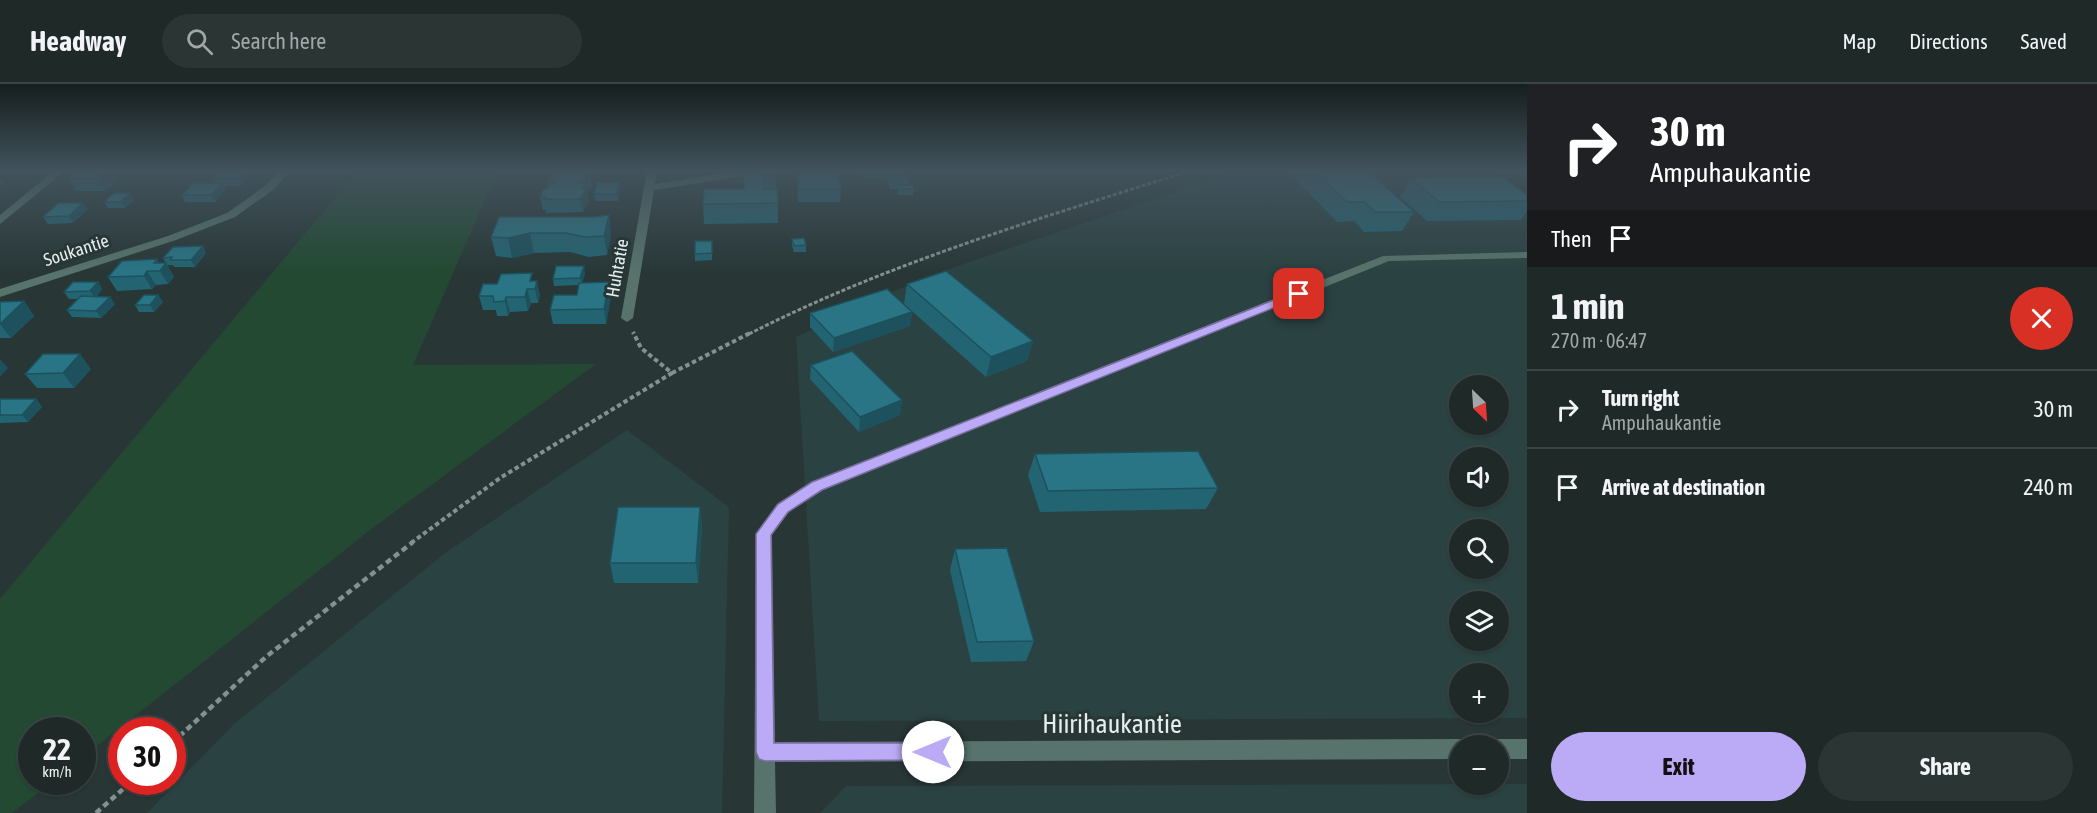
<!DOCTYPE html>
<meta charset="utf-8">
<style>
body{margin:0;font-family:"Asap Condensed",sans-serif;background:#2b3534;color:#f1f3f6;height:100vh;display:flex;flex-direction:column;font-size:22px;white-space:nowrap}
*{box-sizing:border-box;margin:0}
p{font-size:20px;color:#a1a6a8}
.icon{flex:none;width:33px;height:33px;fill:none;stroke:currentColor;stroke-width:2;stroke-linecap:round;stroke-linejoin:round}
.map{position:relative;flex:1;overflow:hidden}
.details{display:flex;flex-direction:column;background:#1e2928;width:570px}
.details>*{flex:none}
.banner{background:#202124;color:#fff;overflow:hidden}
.needle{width:39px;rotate:155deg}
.buttons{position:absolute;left:1449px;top:291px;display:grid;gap:12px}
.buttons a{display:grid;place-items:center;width:60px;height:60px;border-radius:50%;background:#1e2928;box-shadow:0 2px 4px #0004,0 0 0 2px #3c4545;font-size:30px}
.speed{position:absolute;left:18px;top:633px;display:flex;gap:12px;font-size:30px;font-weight:700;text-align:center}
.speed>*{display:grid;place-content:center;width:78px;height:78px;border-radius:50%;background:#1e2928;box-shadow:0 2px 4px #0004,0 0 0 2px #3c4545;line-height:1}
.speed small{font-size:15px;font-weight:400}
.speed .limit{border:9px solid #d22;background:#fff;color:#111}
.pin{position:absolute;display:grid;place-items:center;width:51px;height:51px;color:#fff;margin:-26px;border-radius:12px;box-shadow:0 3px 9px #0006}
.me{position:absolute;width:66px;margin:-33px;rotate:270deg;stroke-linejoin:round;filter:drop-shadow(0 0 4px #0008)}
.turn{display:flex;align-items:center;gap:21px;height:126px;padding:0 24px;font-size:27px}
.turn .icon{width:78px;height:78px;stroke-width:2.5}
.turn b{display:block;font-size:42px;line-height:51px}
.then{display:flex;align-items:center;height:57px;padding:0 24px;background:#0003;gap:12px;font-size:22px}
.round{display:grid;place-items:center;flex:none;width:63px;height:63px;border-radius:32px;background:#2b3534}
.headline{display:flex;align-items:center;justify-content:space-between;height:102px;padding:0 24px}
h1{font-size:36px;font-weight:700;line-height:45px}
.action{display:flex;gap:12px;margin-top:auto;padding:12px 24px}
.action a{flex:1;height:69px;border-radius:36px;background:#bbaaf6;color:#111;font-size:24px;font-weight:700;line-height:69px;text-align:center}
.action a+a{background:#2b3534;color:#f1f3f6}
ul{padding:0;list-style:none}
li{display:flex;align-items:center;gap:18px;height:78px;padding:0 24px;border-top:2px solid #3c4545}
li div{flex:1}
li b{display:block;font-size:22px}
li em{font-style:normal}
header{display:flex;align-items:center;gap:36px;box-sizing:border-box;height:84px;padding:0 30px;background:#1e2928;border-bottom:2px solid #3c4545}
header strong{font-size:28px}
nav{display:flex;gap:33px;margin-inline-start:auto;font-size:21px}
.search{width:420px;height:54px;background:#2b3534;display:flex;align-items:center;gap:15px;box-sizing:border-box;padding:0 21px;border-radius:33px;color:#a1a6a8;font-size:22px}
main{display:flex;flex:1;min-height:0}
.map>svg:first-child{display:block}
.built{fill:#2b4242;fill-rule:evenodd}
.green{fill:#234932}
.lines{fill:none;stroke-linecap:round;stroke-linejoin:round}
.path-far2{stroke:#859191;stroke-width:3;stroke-dasharray:4 2;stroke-linecap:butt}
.path-far1{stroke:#859191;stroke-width:4;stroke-dasharray:4.5 3;stroke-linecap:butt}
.path{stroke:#859191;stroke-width:4.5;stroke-dasharray:6 4;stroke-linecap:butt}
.minor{fill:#57736b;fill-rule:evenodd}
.wall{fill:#236472}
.shaded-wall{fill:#1d515d}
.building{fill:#297485;stroke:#1d515d;stroke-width:1.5}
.route{fill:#bbaaf6;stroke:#7a6ea0;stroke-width:1.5}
.labels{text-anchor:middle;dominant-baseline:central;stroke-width:6;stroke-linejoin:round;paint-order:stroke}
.far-street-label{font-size:18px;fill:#e5eeee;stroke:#283736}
.near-street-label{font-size:26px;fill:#e5eeee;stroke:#283736}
</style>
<header>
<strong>Headway</strong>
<div class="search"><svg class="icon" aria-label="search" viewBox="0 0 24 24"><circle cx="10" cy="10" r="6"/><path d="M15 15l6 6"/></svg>Search here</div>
<nav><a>Map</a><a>Directions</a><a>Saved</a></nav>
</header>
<main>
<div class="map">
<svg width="1527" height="729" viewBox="0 0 1527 729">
<rect width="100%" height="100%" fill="#283736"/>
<!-- built -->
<path class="built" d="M1241 86H1491L1527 114V634L819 637 796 253 925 193ZM1460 302H1498V340H1460ZM1460 374H1498V412H1460ZM1460 446H1498V484H1460ZM1460 518H1498V556H1460ZM1460 590H1498V628H1460Z
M627 346 729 423 722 729H147L234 640 445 469Z
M1498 700H1527V729H820L846 702Z"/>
<!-- green -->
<path class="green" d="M358 86H498L413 281 596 280 374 443 83 673 82 646H32V698H52L12 729H0V515Z"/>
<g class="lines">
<!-- path-far2 -->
<path class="path-far2" d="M749 250C890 178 1042 134 1192 86"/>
<!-- path-far1 -->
<path class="path-far1" d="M672 289 752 248
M411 459 500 394 672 289 641 264 633 248"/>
<!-- path -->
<path class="path" d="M172 659 267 572 413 458
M96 729 131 698"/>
<!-- minor -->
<path class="minor" d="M55 86H66L0 140V131Z
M280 86H291L273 106 235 133 176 156 0 213V205L168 152 227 129 265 102Z
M647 86H657L655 100 744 86H768L763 89 654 106 633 234 627 238 621 234Z
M1527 168V174L1389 177 823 406 789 428 772 451 775 658 1460 655 1467 658 1469 662H1460V675L775 678 776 729H754L756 450 777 420 811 398 1383 172Z
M1498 655H1527V675H1498V662H1489L1491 658Z"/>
</g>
<!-- wall -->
<path class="wall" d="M549 86H590L592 104H589L587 109 589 118 583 128 546 129V126H543L540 113 547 105 549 99 548 91Z
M743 86H776V105L778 119V139L704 140 703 120 743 105Z
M799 86H820V89L841 105 840 118H798L797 102V89H799Z
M858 86H907L909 92 908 101 914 105 913 111H898V105H890L887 94H859Z
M1287 86H1367L1414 128 1402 147 1364 148 1354 137 1337 138Z
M124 89 106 107H76L68 94Z
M253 90 241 102H224L226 105 215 118H185L182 111 214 99 212 95 215 92 214 91Z
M1411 94 1527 111V127L1521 136 1427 137 1400 113Z
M619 98 620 104 618 117H595L594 110Z
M130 109 134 116 125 124H108L104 118Z
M88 125 73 139 48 140 43 133Z
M609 131 611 151 607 171 589 173 570 168 534 169 512 174 496 172 491 153 592 133Z
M792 155 806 161V168H794L792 162Z
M712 157V176L695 177V170Z
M206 169 195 183H174L173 181H167L163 174Z
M159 179H166L174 193 168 200 156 201 152 205 117 207 108 193Z
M585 189 582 199 611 212 606 240H553L550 226 577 211 579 201 554 202 553 195Z
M534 197 540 211 538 219H531L528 227 510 228 508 232H497L496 226H483L479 212 497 200Z
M98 198 102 205 96 213 115 220 101 234 72 233 67 226 79 215H69L64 208Z
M907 200 1033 257 1027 277 986 293 904 220Z
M158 211 163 218 154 228H139L135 221Z
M24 217 34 232 11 254H0V218Z
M912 228 910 242 833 268 810 243V229Z
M811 281 902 316 900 331 859 348 810 295Z
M91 285 74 304H37L25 290Z
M0 315H36L42 323 28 338 0 339Z
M1035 370 1218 404 1206 425 1040 428 1028 391Z
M700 423 702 444 698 499H614L610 479Z
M955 465 1034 557 1026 577 971 578 950 486Z"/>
<!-- shaded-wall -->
<path class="shaded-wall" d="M106 86H122L124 89 106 107 98 94Z
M248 86H251L253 90 241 102 238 95Z
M587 91 589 104 587 109 589 118 583 128 580 115 584 99 586 107V105L585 96Z
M0 94 4 99 0 102Z
M619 98 620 104 618 117 617 110Z
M223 99 226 105 215 118 211 111Z
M130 109 134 116 125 124 121 118Z
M83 119 88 125 73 139 69 132Z
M609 131 611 151 607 171 604 152Z
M530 149 534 169 512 174 508 154Z
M203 162 206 169 195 183 191 176Z
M157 175 162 184 166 179 174 193 168 200 160 187 154 179Z
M584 182 585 189 582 201 580 194Z
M147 187 156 201 152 205 144 192Z
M537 197 540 211 538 219 535 205Z
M98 198 102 205 95 214 90 207Z
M609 198 611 212 606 240 604 225Z
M527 205 531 219 528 227 525 213Z
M158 211 163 218 154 228 150 221Z
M110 213 115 220 101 234 96 227Z
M506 213 510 228 508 232 505 217Z
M24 217 34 232 11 254 0 240Z
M912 228 910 242 833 268 834 254Z
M1033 257 1027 277 986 293 991 273Z
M80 270 91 285 74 304 63 289Z
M0 275 8 284 0 293Z
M36 315 42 323 28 338 22 331Z
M902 316 900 331 859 348 860 333Z
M700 423 702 444 698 499 696 479Z"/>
<!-- building -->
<path class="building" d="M77 86H106L98 94H68Z
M220 86H248L238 95H212L217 91H214Z
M549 86H590V91H587L585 96 580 97 579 99H584L583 105H587L580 115H544L545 113H540L543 105H547L549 99H555V96H550L552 91H548Z
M743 86H776V91H764V105H777L778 119 703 120 704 105H744Z
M800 86H820V89H839L841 105H798L797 89H801Z
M890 86H907L909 92H891Z
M1314 86H1367L1414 128H1375L1365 118H1347Z
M1503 93 1527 111V117L1439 118 1411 94Z
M597 98H619L617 110H594Z
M194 99H223L211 111H182Z
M898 101H913L914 105H899Z
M114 109H130L121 118H104Z
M58 119H83L69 132 43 133Z
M609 131 604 152 585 153 566 149H530L508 154 491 153 499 133H592Z
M804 154 806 161 794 162 792 155Z
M695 157H712V169L695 170Z
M203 162 191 176H170L172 173 163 174 173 163Z
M157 175 154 179H166L160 187H147L144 192 108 193 122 177Z
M556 182H584L580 194 553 195Z
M946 187 1033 257 991 273 907 200Z
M532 189 530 197H537L535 205H527L525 213H506L505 217 494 218 493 212H479L483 200H497L501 190Z
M73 198H98L90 207 64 208Z
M609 198 604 225 550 226 554 211H577L579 199Z
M887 205 912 228 834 254 810 229Z
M144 211H158L150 221H135Z
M81 212 110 213 96 227 67 226Z
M24 217 0 240V218Z
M852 267 902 316 860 333 811 281Z
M43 270H80L63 289 25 290Z
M0 315H36L22 331H0Z
M1198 367 1218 404 1048 407 1035 370Z
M618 423H700L696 479H610Z
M1007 464 1034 557 977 558 955 465Z"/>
<!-- sky -->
<linearGradient id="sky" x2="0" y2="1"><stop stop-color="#161e1e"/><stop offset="0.46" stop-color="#42535d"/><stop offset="1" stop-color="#42535d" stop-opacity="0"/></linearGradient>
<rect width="1527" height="188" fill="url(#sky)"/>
<!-- route -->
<path class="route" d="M1299 206 1305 210 1303 212 822 406 788 428 771 451 774 659H933L939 661 942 668 939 674 933 676 765 677 759 675 756 668V450L778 420 812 398Z"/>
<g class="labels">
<!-- far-street labels -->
<g class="far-street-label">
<text transform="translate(76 166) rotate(-18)">Soukantie</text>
<text transform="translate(617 184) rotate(-80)">Huhtatie</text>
</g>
<!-- near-street labels -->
<g class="near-street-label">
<text x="1112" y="640">Hiirihaukantie</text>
</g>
</g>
</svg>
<div class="buttons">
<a><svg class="needle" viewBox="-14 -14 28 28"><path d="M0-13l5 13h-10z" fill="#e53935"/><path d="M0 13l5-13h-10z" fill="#a1a6a8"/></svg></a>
<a><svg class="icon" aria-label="sound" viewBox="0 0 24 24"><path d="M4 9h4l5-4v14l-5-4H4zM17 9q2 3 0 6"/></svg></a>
<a><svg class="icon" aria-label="search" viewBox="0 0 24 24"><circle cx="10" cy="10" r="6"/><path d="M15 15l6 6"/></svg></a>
<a><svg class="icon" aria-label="layers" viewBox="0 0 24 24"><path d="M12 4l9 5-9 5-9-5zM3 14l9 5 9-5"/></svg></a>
<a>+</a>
<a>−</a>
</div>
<div class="speed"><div>22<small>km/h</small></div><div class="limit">30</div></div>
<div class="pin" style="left:1299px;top:210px;background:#d93025"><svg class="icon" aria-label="arrive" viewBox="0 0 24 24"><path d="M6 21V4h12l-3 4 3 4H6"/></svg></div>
<svg class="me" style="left:933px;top:668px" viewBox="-20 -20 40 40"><circle r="19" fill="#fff"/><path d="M0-13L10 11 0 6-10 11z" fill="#bbaaf6"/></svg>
</div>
<section class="details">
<div class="banner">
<div class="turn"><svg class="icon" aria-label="right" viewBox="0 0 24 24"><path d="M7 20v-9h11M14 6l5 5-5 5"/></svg><div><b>30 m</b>Ampuhaukantie</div></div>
<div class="then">Then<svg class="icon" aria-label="arrive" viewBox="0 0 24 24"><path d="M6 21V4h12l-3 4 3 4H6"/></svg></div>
</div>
<div class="headline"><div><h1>1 min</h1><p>270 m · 06:47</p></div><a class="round" style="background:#d93025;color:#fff"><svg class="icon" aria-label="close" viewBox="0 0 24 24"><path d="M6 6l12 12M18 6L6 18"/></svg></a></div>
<ul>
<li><svg class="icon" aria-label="right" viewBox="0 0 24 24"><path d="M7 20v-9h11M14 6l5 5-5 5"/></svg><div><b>Turn right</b><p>Ampuhaukantie</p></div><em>30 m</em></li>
<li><svg class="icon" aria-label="arrive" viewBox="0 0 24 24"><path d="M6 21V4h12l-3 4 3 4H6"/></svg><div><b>Arrive at destination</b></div><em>240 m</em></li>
</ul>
<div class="action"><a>Exit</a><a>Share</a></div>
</section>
</main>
